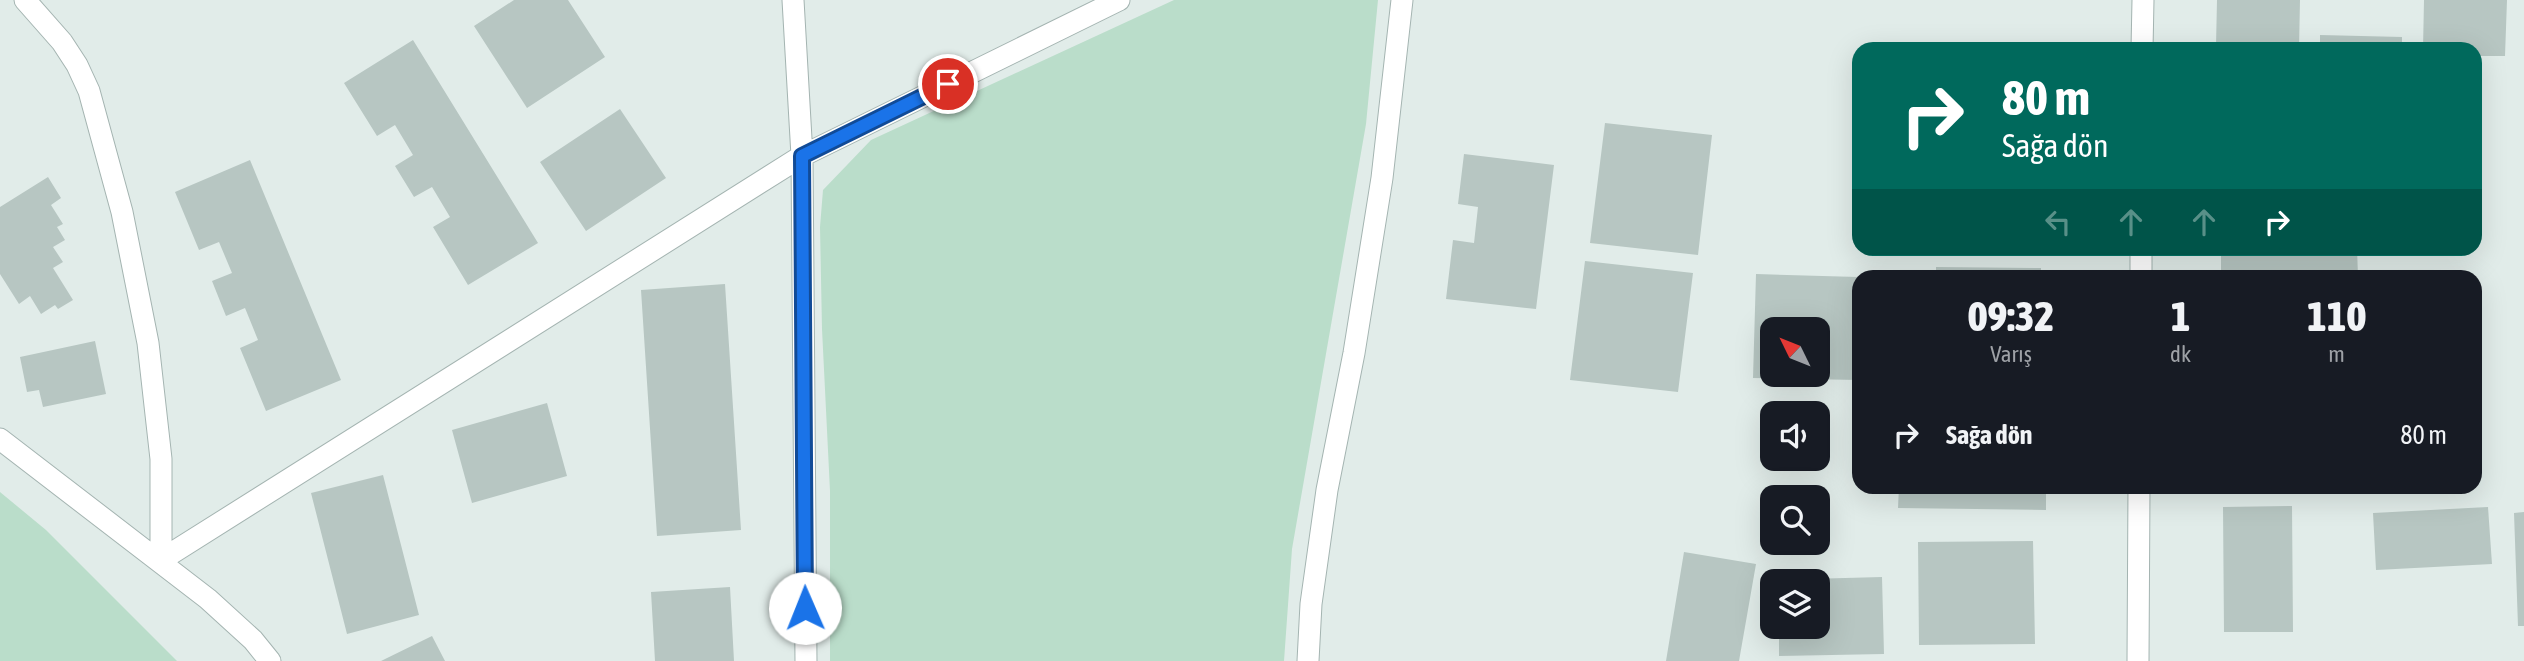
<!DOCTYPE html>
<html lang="tr">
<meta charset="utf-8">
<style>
body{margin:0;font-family:"Asap Condensed",sans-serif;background:#242831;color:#f1f3f6;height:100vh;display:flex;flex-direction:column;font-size:26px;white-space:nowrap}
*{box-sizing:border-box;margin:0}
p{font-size:23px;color:#9ea1a6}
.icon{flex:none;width:38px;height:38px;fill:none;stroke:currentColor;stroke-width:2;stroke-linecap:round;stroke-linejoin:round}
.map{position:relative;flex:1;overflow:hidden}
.panel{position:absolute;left:1852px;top:270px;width:630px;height:224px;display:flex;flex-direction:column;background:#171b24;border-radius:21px;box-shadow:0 7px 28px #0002}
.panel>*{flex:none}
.top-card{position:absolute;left:1852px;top:42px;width:630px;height:214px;border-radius:21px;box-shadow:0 7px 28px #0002;background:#00695c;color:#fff;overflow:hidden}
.needle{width:46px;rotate:313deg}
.buttons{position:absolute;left:1760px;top:317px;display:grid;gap:14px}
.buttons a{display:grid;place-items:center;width:70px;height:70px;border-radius:14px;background:#171b24;box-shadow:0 7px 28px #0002;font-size:35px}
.pin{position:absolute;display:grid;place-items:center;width:60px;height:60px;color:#fff;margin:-30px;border:4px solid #fff;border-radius:50%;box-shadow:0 2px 7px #0007}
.me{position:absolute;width:77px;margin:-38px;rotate:359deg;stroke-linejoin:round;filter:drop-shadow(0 0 5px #0008)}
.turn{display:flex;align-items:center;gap:24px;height:147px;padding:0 35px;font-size:32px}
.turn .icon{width:91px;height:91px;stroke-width:2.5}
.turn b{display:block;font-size:49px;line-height:60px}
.lanes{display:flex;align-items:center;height:66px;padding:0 35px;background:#0003;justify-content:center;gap:35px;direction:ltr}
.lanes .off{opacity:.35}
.eta{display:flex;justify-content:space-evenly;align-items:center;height:119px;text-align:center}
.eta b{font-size:42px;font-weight:800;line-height:49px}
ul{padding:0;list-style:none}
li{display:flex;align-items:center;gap:21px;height:91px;padding:0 35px}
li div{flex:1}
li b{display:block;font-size:26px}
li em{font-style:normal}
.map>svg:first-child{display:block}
.green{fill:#baddca}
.building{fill:#b7c6c2;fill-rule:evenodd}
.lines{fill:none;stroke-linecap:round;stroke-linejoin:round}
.minor-casing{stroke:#a4b4b1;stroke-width:23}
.minor{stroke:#fff;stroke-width:21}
.route-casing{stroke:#114b97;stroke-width:18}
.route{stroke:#1a73e8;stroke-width:12}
</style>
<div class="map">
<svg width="2524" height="661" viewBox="0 0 2524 661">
<rect width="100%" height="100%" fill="#e1ece9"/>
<!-- green -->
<path class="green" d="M1174 0H1378L1366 124 1292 549 1284 661H830V491L822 329 820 227 823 190 871 140Z
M0 492 46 530 177 661H0Z"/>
<!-- building -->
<path class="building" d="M514 0H568L605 57 527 108 474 26Z
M2217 0H2300L2299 49 2216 46Z
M2424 0H2507L2505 56H2474V49H2423Z
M2320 35 2402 37V49H2320Z
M413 40 538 243 468 285 433 227 450 217 432 187 414 197 395 166 413 155 395 125 377 136 344 83Z
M620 109 666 178 586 231 540 162Z
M1605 123 1712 135 1698 255 1590 243Z
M1464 154 1554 165 1536 309 1446 299 1453 240 1474 243 1478 207 1458 204Z
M250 160 341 380 266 411 240 348 258 340 245 308 226 316 212 281 232 273 219 242 199 250 175 192Z
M48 177 61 198 51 205 63 224 57 227 65 240 53 247 63 262 53 268 73 300 58 309 55 305 41 314 30 296 19 304 0 274V207Z
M2221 248H2357L2358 276H2221Z
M1585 261 1693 273 1678 392 1570 380Z
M1936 267 2041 268V276H1936Z
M1756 274 1858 277V380L1753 378ZM1773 329H1818V374H1773Z
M725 284 741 530 657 536 641 290Z
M95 341 106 394 43 407 39 390 27 392 20 357Z
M547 403 567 476 472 503 452 430Z
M383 475 419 615 347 634 311 493Z
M1899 486H2046V510L1898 508Z
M2292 506 2293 632H2224L2223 507Z
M2488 507 2492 564 2376 570 2373 513Z
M2524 512V626H2518L2514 513Z
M2033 541 2035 644 1919 645 1918 542Z
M1684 552 1756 564 1739 661H1666Z
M1882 577 1884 654 1779 656V626H1818V581H1808V579Z
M730 587 734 661H655L651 592Z
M432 636 445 661H381Z"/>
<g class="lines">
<defs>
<path id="minor" d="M25 0 62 42 77 65 89 91 122 212 148 343 161 459V560
M793 0 802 156 806 661
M2142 49 2143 0
M2141 276V248
M0 439 208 599 253 640 270 661
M161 560 802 156 1119 0
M1308 661 1311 604 1327 490 1354 353 1382 178 1402 0
M2138 661 2139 486"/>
</defs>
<!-- minor casing -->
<use href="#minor" class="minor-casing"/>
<!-- minor -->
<use href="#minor" class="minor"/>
</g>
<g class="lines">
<defs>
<path id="route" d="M805 608 802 156 948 84"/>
</defs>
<!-- route casing -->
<use href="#route" class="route-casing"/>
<!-- route -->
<use href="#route" class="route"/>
</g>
</svg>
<div class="buttons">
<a><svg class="needle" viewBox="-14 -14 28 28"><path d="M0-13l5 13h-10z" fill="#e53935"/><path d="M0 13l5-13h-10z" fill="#9ea1a6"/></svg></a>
<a><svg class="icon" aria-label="sound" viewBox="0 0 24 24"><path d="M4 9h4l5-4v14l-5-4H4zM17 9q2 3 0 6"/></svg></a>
<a><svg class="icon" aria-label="search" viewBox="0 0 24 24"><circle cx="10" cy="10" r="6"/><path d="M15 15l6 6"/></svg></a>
<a><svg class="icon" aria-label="layers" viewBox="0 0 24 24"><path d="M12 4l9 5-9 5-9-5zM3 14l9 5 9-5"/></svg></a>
</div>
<div class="pin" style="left:948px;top:84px;background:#d93025"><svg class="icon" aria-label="arrive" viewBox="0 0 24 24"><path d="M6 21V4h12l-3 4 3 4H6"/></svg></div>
<svg class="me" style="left:805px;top:608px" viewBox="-20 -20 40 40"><circle r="19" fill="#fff"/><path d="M0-13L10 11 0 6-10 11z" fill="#1a73e8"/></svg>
<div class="top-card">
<div class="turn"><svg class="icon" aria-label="right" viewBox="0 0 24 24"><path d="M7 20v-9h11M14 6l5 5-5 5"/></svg><div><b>80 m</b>Sağa dön</div></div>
<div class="lanes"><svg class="icon off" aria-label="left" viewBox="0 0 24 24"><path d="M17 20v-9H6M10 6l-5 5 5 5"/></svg><svg class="icon off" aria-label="ahead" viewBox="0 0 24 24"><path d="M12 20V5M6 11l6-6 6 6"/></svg><svg class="icon off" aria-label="ahead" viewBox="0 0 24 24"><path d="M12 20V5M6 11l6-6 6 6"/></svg><svg class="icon" aria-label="right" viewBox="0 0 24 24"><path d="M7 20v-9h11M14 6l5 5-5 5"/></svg></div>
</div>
<section class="panel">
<div class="eta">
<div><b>09:32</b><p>Varış</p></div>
<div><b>1</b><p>dk</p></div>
<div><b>110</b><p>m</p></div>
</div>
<ul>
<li><svg class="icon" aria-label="right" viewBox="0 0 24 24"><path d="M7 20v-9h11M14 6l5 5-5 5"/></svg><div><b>Sağa dön</b></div><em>80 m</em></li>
</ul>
</section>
</div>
